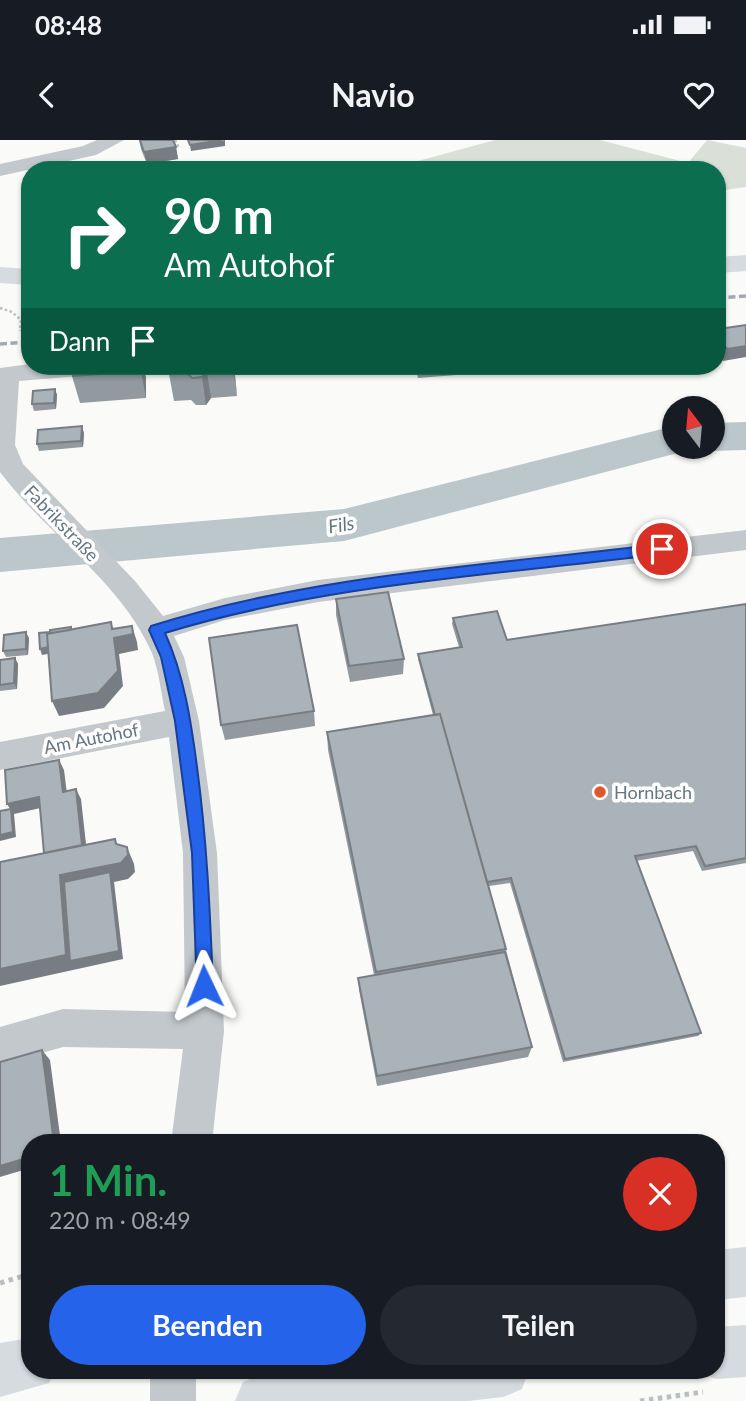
<!DOCTYPE html>
<html lang="de">
<meta charset="utf-8">
<style>
body{margin:0;font-family:Lato,sans-serif;background:#242831;color:#f1f3f6;height:100vh;display:flex;flex-direction:column;font-size:26px;white-space:nowrap}
*{box-sizing:border-box;margin:0}
p{font-size:23px;color:#9ea1a6}
.icon{flex:none;width:38px;height:38px;fill:none;stroke:currentColor;stroke-width:2;stroke-linecap:round;stroke-linejoin:round}
.map{position:relative;flex:1;overflow:hidden}
.side{position:absolute;left:21px;top:994px;width:704px;height:245px;display:flex;flex-direction:column;background:#171b24;border-radius:28px;box-shadow:0 2px 5px #0004}
.side>*{flex:none}
.hud{position:absolute;left:21px;top:21px;width:705px;height:214px;border-radius:28px;box-shadow:0 2px 5px #0004;background:#0b6e4f;color:#fff;overflow:hidden}
.needle{width:46px;rotate:344deg}
.tools{position:absolute;left:662px;top:256px;display:grid;gap:14px}
.tools a{display:grid;place-items:center;width:63px;height:63px;border-radius:50%;background:#171b24;box-shadow:0 2px 5px #0004;font-size:35px}
.pin{position:absolute;display:grid;place-items:center;width:60px;height:60px;color:#fff;margin:-30px;border:4px solid #fff;border-radius:50%;box-shadow:0 2px 7px #0007}
.me{position:absolute;width:77px;margin:-38px;rotate:358deg;stroke-linejoin:round;filter:drop-shadow(0 0 5px #0008)}
.turn{display:flex;align-items:center;gap:24px;height:147px;padding:0 28px;font-size:32px}
.turn .icon{width:91px;height:91px;stroke-width:2.5}
.turn b{display:block;font-size:49px;line-height:60px}
.then{display:flex;align-items:center;height:66px;padding:0 28px;background:#0003;gap:14px;font-size:26px}
.round{display:grid;place-items:center;flex:none;width:74px;height:74px;border-radius:37px;background:#242831}
.head{display:flex;align-items:center;justify-content:space-between;height:119px;padding:0 28px}
h1{font-size:42px;font-weight:700;line-height:52px;color:#1e9e55}
.button{display:flex;gap:14px;margin-top:auto;padding:14px 28px}
.button a{flex:1;height:80px;border-radius:42px;background:#2563eb;color:#fff;font-size:28px;font-weight:700;line-height:80px;text-align:center}
.button a+a{background:#242831;color:#f1f3f6}
.status{display:flex;justify-content:space-between;align-items:center;height:49px;padding:0 35px;background:#171b24;direction:ltr}
.status svg{height:19px;fill:currentColor}
header{display:flex;justify-content:space-between;align-items:center;height:91px;padding:0 28px;background:#171b24;font-size:32px;font-weight:700}
.map>svg:first-child{display:block}
.green{fill:#dadfd7}
.lines{fill:none;stroke-linecap:round;stroke-linejoin:round}
.river{fill:#bbc7cb;fill-rule:evenodd}
.path-far1{stroke:#bbbfc2;stroke-width:2.5;stroke-dasharray:2.5 2.5;stroke-linecap:butt}
.path{stroke:#bbbfc2;stroke-width:5;stroke-dasharray:4.5 4.5;stroke-linecap:butt}
.street{fill:#c3c8cc;fill-rule:evenodd}
.secondary{fill:#d6dbdf;fill-rule:evenodd}
.rail{stroke:#a2aab0;stroke-width:3.5;stroke-dasharray:7 3.5;stroke-linecap:butt}
.wall{fill:#929a9f}
.shaded-wall{fill:#777d82}
.building{fill:#aab3b9;stroke:#777d82;stroke-width:2}
.route{fill:#2563eb;stroke:#184099;stroke-width:2}
.poi-dot{fill:#e4572e;stroke:#fff;stroke-width:2.5}
.labels{text-anchor:middle;dominant-baseline:central;stroke-width:7;stroke-linejoin:round;paint-order:stroke}
.street-label{font-size:18px;fill:#657683;stroke:#fff}
.poi-label{font-size:18px;fill:#657683;stroke:#fff;text-anchor:start}
.water-label{font-size:19px;font-style:italic;fill:#60757c;stroke:#fff}
</style>
<div class="status"><b>08:48</b><svg viewBox="0 0 49 12"><path d="M0 12V9h3v3zM5 12V6h3v6zM10 12V3h3v9zM15 12V0h3v12zM26 1h20v11H26zM47 4h2v5h-2z"/></svg></div>
<header><svg class="icon" aria-label="back" viewBox="0 0 24 24"><path d="M15 5l-7 7 7 7"/></svg>Navio<svg class="icon" aria-label="heart" viewBox="0 0 24 24"><path d="M12 20l-8-8c-3-5 5-10 8-4 3-6 11-1 8 4z"/></svg></header>
<div class="map">
<svg width="746" height="1261" viewBox="0 0 746 1261">
<rect width="100%" height="100%" fill="#fafaf8"/>
<!-- green -->
<path class="green" d="M495 0H600L688 23 707 0 746 8V47L718 51V30H385Z"/>
<g class="lines">
<!-- river -->
<path class="river" d="M746 282V310L712 311 696 306H712V283Z
M674 286V306H692L689 310 344 401 0 432V398L344 369Z"/>
<!-- path-far1 -->
<path class="path-far1" d="M175 0 179 8
M0 168 12 172 21 180 20 191"/>
<!-- path -->
<path class="path" d="M0 1143 30 1134
M640 1261 703 1252"/>
<!-- street -->
<path class="street" d="M97 0H124L96 15 0 36V24L83 6Z
M30 224 116 226 113 231 104 234 19 241 15 305 23 324 135 441 163 476 225 458 318 440 746 390V410L318 462 225 480 174 496 184 517 199 581 217 713 224 891 212 1003H171L183 909 63 907 0 925V887L63 869 185 872 183 713 169 597 0 630V602L165 571C161 553 159 531 152 513 121 441 46 394 0 332V228Z
M150 1230H196V1261H150Z"/>
<!-- secondary -->
<path class="secondary" d="M746 115V131L718 133V117Z
M0 127 30 129V145L0 143Z
M746 1107V1157L716 1160V1110Z
M746 1185V1237L716 1239 697 1232 716 1230V1187Z
M30 1198V1230H54L49 1243 0 1257V1203Z
M292 1230H529L522 1249 503 1257 468 1261H235L243 1242 262 1234Z"/>
<!-- rail -->
<path class="rail" d="M718 158 746 156
M0 204 30 202"/>
</g>
<!-- wall -->
<path class="wall" d="M139 0H173L176 7 178 19 147 24 141 9Z
M746 185 723 221 718 213V189Z
M69 226H143L146 238V258L80 263Z
M234 226 237 256 211 258 206 265H196L191 260 174 261 169 234Z
M415 226H521V230L418 238Z
M55 249 57 255 56 269 34 271 32 264Z
M84 293 83 307 39 311 37 304Z
M336 459 404 519 403 534 350 542 336 475Z
M746 464V723L702 731 693 711 636 721 701 893 698 896 563 922 510 743 489 746 532 907 528 917 377 946 359 850 358 838 374 835 328 610 327 592 433 575 418 519V514L459 507 452 484 453 478 507 500Z
M29 498 28 515 6 517 3 511Z
M15 518 18 524 17 549 0 551V520Z
M314 571 315 586 225 600 221 585Z"/>
<!-- shaded-wall -->
<path class="shaded-wall" d="M225 0V6L191 11 190 5Z
M176 7 178 19 147 24 144 12Z
M746 206V217L723 221 727 209Z
M140 226H143L146 238V258Z
M206 226 211 258 206 265 202 237Z
M233 226H234L237 256Z
M55 249 57 255 56 269 54 263Z
M82 286 84 293 83 307 81 301Z
M111 482 116 497 132 486 137 502 138 510 119 514 123 546 104 568 59 576 52 561 112 489Z
M26 492 29 498 28 515 26 509Z
M51 498 53 513 42 515 40 509Z
M15 518 18 524 17 549 14 543Z
M59 620 64 630 68 662 63 652Z
M76 649 81 659 88 722 50 730Z
M39 657 45 667 14 674 16 697 0 701V695L12 672 7 664Z
M115 699 122 715 127 707 134 724 135 732 128 739 114 742 123 819 0 846V829L60 735 116 704Z
M42 910 50 920 61 1003H54Z
M30 1017V1028L0 1037V1026Z"/>
<!-- building -->
<path class="building" d="M140 0H173L176 7 144 12Z
M188 0H222L190 5Z
M746 185V206L727 209 718 196V189Z
M73 226H140V231L73 236Z
M169 226H233V229L207 231 202 237 192 238 186 232 169 234Z
M55 249 54 263 32 264 33 251Z
M82 286 81 301 37 304 38 290Z
M388 452 404 519 349 526 336 459Z
M746 464V718L705 726 696 706 635 716 701 893 565 919 511 738 487 742 440 574 435 575 418 514 462 507 453 478 497 471 507 500Z
M111 482 112 489 132 486 133 494 114 498 118 531 98 553 52 561 47 494Z
M297 485 314 571 221 585 209 498Z
M71 487V490L50 493V490Z
M26 492V509L3 511 4 495Z
M49 492V493L47 494 48 507 40 509 39 493Z
M15 518 14 543 0 545V520Z
M440 574 506 809 376 832 327 592Z
M59 620 63 652 76 649 82 705 44 713 39 657 7 664 5 630Z
M11 669 13 692 0 695V671Z
M115 699 116 704 127 707 128 715 121 723 60 735 66 815 0 829V722Z
M110 732 119 811 70 821 64 742Z
M505 812 532 907 377 936 358 838Z
M42 910 54 1003H30V1017L0 1026V922Z"/>
<!-- route -->
<path class="route" d="M662 404 669 409 662 414C496 435 325 444 165 493 184 535 191 581 197 627 207 702 210 771 213 846L210 852 204 855 197 852 192 713 175 581 161 517 149 490 151 486C315 434 492 425 662 404Z"/>
<!-- markers -->
<circle class="poi-dot" cx="600" cy="652" r="7"/>
<g class="labels">
<!-- street labels -->
<g class="street-label">
<text transform="translate(62 383) rotate(46)">Fabrikstraße</text>
<text transform="translate(91 598) rotate(-11)">Am Autohof</text>
</g>
<!-- poi labels -->
<g class="poi-label">
<text x="614" y="652">Hornbach</text>
</g>
<!-- water labels -->
<g class="water-label">
<text transform="translate(341 384) rotate(-9)">Fils</text>
</g>
</g>
</svg>
<div class="tools">
<a><svg class="needle" viewBox="-14 -14 28 28"><path d="M0-13l5 13h-10z" fill="#e53935"/><path d="M0 13l5-13h-10z" fill="#9ea1a6"/></svg></a>
</div>
<div class="pin" style="left:662px;top:409px;background:#d93025"><svg class="icon" aria-label="arrive" viewBox="0 0 24 24"><path d="M6 21V4h12l-3 4 3 4H6"/></svg></div>
<svg class="me" style="left:204px;top:846px" viewBox="-20 -20 40 40"><path d="M0-17L14 15 0 8-14 15z" fill="#2563eb" stroke="#fff" stroke-width="4"/></svg>
<div class="hud">
<div class="turn"><svg class="icon" aria-label="right" viewBox="0 0 24 24"><path d="M7 20v-9h11M14 6l5 5-5 5"/></svg><div><b>90 m</b>Am Autohof</div></div>
<div class="then">Dann<svg class="icon" aria-label="arrive" viewBox="0 0 24 24"><path d="M6 21V4h12l-3 4 3 4H6"/></svg></div>
</div>
<section class="side">
<div class="head"><div><h1>1 Min.</h1><p>220 m · 08:49</p></div><a class="round" style="background:#d93025;color:#fff"><svg class="icon" aria-label="close" viewBox="0 0 24 24"><path d="M6 6l12 12M18 6L6 18"/></svg></a></div>
<div class="button"><a>Beenden</a><a>Teilen</a></div>
</section>
</div>
